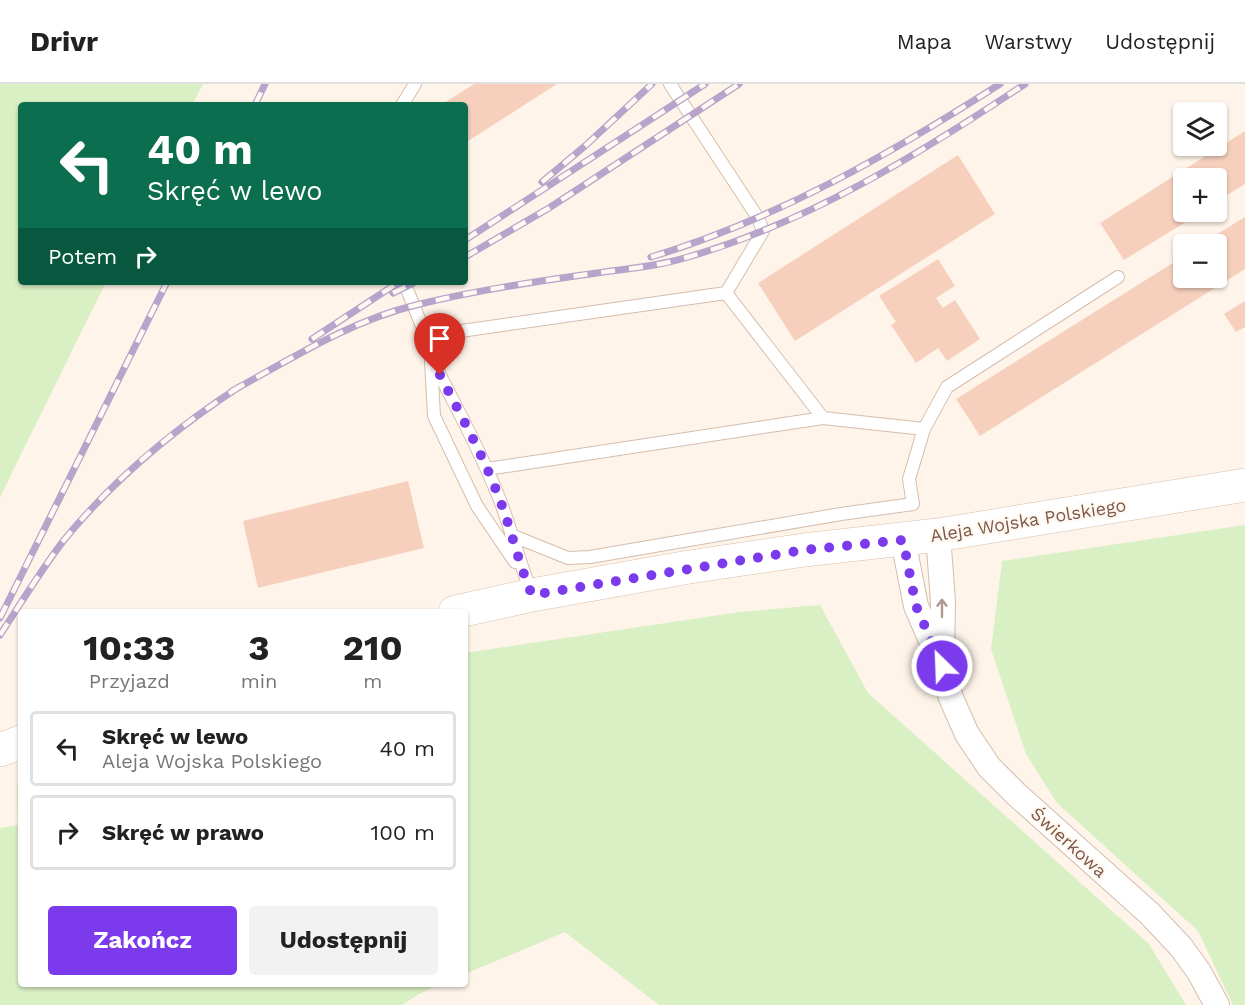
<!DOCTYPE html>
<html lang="pl">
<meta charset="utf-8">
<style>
body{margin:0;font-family:"Work Sans",sans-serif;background:#f2f2f2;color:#222;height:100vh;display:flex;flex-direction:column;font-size:22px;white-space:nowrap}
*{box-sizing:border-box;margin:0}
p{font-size:20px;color:#767676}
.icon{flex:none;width:33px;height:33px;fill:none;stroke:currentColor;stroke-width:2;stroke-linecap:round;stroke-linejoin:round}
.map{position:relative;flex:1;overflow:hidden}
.panel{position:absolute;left:18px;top:525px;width:450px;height:378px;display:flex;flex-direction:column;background:#fff;border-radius:6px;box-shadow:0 2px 4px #0004}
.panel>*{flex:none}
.top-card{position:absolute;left:18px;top:18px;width:450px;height:183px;border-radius:6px;box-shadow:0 2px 4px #0004;background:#0b6e4f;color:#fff;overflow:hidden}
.tools{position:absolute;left:1173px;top:18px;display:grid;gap:12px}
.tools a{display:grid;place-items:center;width:54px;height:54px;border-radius:6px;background:#fff;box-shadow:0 2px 4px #0004;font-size:30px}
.pin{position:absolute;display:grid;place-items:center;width:51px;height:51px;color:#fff;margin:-62px -26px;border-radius:50% 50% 50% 0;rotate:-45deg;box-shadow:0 0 6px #0007}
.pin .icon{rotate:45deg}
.me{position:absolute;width:66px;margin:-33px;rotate:336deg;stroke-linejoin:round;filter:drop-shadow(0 0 4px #0008)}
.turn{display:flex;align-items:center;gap:21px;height:126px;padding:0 30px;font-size:27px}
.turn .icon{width:78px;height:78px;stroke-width:2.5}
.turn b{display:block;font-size:42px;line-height:51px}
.then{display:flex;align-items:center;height:57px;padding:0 30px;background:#0003;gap:12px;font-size:22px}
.eta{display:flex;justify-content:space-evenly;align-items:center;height:102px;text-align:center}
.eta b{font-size:36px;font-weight:700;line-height:42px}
.action{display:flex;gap:12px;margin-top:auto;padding:12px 30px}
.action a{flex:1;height:69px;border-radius:6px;background:#7c3aed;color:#fff;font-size:24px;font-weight:700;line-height:69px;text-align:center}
.action a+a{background:#f2f2f2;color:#222}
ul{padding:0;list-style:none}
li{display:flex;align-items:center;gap:18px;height:75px;margin:0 12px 9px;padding:0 18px;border:3px solid #e0e0e0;border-radius:6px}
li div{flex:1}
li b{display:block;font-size:22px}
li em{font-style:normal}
header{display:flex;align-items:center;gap:36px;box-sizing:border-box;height:84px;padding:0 30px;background:#fff;border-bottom:2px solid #e0e0e0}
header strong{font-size:28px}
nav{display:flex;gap:33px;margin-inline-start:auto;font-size:21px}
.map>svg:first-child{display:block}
.green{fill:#d9efc4}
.building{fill:#f7d0bd}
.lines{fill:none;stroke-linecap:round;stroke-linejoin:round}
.lane-casing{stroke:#d5bdaf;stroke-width:14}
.street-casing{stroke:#d5bdaf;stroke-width:26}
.secondary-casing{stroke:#dbbeae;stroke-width:34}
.lane{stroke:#fff;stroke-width:12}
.street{stroke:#fff;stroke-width:24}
.secondary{stroke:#fff;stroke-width:33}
.rail-casing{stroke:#b6a4cb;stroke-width:7}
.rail{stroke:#fff9f1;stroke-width:4.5;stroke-dasharray:14;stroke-linecap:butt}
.oneway{stroke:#b19a91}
.route{stroke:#7c3aed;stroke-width:10;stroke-dasharray:0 18}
.labels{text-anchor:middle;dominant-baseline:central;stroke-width:4.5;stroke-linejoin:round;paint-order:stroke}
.street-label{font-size:18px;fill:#7d5748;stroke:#fff9f1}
</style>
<header>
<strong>Drivr</strong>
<nav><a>Mapa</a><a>Warstwy</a><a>Udostępnij</a></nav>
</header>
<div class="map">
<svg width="1245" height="921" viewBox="0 0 1245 921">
<rect width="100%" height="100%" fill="#fff4e9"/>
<!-- green -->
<path class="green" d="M0 0H203L192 21H21V198H106L0 413Z
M1245 441V921H1233L1198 847 1057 719 1026 670 991 565 1002 477Z
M820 521 868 609 1149 860 1186 921H659L565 848 465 890V569L740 528Z
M21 701V900H441L419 910 402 921H0V744L18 741 17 702Z"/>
<!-- building -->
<path class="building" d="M474 0H557L465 59V21H441Z
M1245 47V100L1216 118V94H1184V128H1202L1124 176 1100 139Z
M958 71 995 130 795 257 758 199Z
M1245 133V185L980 352 956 315 1184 172V194H1216V160H1201Z
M938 175 955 202 936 214 943 224 955 216 980 255 947 277 938 264 916 279 891 241 896 238 879 212Z
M1245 217V243L1236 248 1224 230Z
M408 397 424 464 258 504 243 437Z"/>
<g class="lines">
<defs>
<path id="lane" d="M670 0 758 134 763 147 726 209 823 334 924 345
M402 21 415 0
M404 198 426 252 430 272C453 317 478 362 497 409 511 442 518 477 532 509
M426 252 726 209
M431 277 434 332 477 422 515 478
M487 385 823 334
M511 451 568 474 590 473 841 430 913 420 909 395 924 345 947 303 1118 193"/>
<path id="street" d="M938 451 943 518 942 574
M903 456 916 522 942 582 951 614 967 650 989 683 1016 710 1149 829 1181 863 1199 888 1217 921"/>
<path id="secondary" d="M455 528 532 511 689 483 804 466 938 451 1245 401
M0 666 21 658"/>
</defs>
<!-- lane casing -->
<use href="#lane" class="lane-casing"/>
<!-- street casing -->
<use href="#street" class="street-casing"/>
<!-- secondary casing -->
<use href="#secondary" class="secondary-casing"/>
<!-- lane -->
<use href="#lane" class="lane"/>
<!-- street -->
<use href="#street" class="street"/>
<!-- secondary -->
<use href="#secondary" class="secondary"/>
<defs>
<path id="rail" d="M255 21 265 0
M542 98 585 62 652 0
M465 156 705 0
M465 173 549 124 739 0
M651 173C777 135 890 70 1000 0
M393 209 415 198
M312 255 399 198
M232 307C291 275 350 237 416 221 473 207 531 198 590 190 622 185 656 183 688 173 809 138 921 69 1025 0
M0 534 167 198
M0 551C21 519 41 486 64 456 114 395 173 346 239 303"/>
</defs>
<!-- rail casing -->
<use href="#rail" class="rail-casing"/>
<!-- rail -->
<use href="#rail" class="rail"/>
</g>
<!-- one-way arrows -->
<defs><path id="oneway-shaft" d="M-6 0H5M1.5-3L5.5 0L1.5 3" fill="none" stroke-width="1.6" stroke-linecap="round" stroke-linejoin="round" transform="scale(1.5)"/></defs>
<use class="oneway" href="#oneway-shaft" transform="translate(942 524) rotate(-90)"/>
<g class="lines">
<!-- route -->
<path class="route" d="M440 291C460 330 482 369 498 411 511 444 518 478 532 511L804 466 903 456 916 522 942 582"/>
</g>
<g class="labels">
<!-- street labels -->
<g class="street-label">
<text transform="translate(1028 436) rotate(-9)">Aleja Wojska Polskiego</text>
<text transform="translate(1069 758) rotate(42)">Świerkowa</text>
</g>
</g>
</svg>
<div class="tools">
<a><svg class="icon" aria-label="layers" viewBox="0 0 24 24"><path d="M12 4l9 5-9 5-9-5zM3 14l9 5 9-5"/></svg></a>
<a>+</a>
<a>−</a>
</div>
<div class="pin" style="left:440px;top:291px;background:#d93025"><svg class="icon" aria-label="arrive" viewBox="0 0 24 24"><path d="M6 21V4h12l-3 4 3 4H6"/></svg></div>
<svg class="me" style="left:942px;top:582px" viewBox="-20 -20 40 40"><circle r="17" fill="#7c3aed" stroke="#fff" stroke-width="3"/><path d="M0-11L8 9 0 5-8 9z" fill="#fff"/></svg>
<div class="top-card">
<div class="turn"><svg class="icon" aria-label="left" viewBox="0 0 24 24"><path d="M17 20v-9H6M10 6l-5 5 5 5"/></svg><div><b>40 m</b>Skręć w lewo</div></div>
<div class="then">Potem<svg class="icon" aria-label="right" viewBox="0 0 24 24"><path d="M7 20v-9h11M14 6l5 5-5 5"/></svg></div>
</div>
<section class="panel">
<div class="eta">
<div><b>10:33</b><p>Przyjazd</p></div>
<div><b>3</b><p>min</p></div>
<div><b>210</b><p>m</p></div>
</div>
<ul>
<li><svg class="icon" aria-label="left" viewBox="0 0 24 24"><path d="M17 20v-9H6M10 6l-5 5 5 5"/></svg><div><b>Skręć w lewo</b><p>Aleja Wojska Polskiego</p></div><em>40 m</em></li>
<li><svg class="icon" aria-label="right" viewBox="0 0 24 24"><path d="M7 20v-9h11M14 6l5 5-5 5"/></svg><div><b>Skręć w prawo</b></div><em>100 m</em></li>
</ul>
<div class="action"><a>Zakończ</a><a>Udostępnij</a></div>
</section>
</div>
